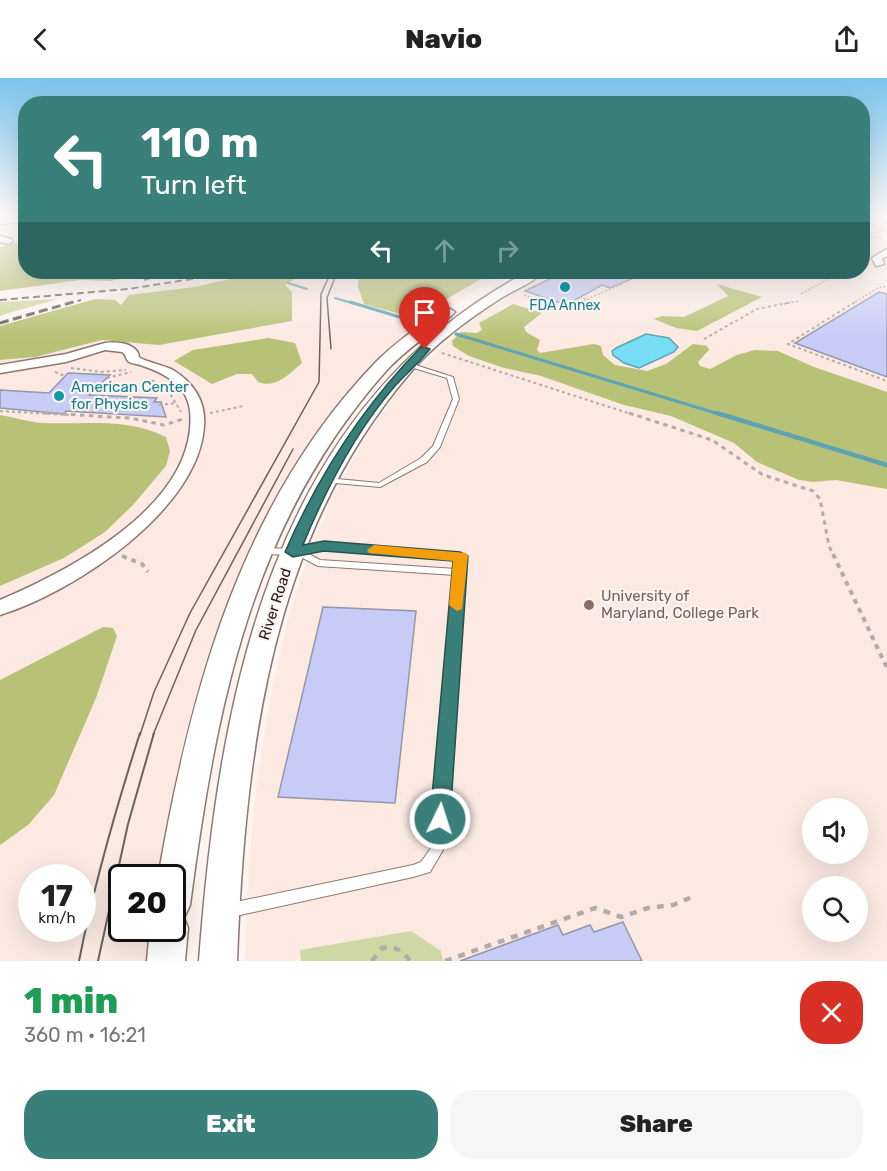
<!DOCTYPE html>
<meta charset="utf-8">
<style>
body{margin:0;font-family:Rubik,sans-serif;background:#f6f6f6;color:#222;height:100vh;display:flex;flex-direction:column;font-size:22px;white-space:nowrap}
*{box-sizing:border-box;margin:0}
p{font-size:20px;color:#767676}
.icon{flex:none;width:33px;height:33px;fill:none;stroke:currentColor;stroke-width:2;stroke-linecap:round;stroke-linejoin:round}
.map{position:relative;height:883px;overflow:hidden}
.sheet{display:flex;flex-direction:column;background:#fff;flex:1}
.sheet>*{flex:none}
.guide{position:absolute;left:18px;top:18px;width:852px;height:183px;border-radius:24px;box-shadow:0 6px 24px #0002;background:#39807a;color:#fff;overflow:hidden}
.tools{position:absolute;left:802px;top:720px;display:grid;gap:12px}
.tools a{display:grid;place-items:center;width:66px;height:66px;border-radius:50%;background:#fff;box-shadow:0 6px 24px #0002;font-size:30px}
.speed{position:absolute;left:18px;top:786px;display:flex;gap:12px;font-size:30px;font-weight:700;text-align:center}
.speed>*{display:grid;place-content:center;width:78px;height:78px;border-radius:50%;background:#fff;box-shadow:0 6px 24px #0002;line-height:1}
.speed small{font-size:15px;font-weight:400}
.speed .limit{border:3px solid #111;border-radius:9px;background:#fff;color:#111}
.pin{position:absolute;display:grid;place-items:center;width:51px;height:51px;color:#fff;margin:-62px -26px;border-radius:50% 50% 50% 0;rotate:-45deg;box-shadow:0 0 6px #0007}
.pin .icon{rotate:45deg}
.me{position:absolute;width:66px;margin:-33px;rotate:4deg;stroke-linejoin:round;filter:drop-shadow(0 0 4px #0008)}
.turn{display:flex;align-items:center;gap:21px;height:126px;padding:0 24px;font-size:27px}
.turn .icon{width:78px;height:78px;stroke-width:2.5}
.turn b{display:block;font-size:42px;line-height:51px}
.lanes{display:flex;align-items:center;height:57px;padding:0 24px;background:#0003;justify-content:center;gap:30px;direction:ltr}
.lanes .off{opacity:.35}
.round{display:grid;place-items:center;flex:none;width:63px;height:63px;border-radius:24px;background:#f6f6f6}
.headline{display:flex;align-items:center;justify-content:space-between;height:102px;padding:0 24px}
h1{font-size:36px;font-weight:800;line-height:45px;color:#1e9e55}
.action{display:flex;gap:12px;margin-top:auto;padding:12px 24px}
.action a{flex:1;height:69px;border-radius:24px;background:#39807a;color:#fff;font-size:24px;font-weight:800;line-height:69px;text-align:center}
.action a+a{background:#f6f6f6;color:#222}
header{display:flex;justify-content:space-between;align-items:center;height:78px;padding:0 24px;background:#fff;font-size:27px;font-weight:800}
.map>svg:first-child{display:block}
.built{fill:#fbe9e2;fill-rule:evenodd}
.green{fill:#cfd7a4}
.forest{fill:#b7c276}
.water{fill:#77ddf5;stroke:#5ea3b3;stroke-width:1.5}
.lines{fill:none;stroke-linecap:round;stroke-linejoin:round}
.stream-far2{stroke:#5ea3b3;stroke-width:2}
.stream-far1{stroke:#5ea3b3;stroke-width:3}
.stream{stroke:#5ea3b3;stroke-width:4.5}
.building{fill:#c7ccf7;stroke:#9496a9;stroke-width:1.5}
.lane-casing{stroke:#8c7870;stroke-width:2}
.street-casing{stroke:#8c7870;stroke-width:3}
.secondary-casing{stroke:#8c7870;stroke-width:3}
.path-far4{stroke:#b4aba8;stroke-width:1.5;stroke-dasharray:2 2;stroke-linecap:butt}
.path-far3{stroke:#b4aba8;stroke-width:2;stroke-dasharray:3 3;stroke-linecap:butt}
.path-far2{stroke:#b4aba8;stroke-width:3;stroke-dasharray:4.5 4.5;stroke-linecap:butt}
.path-far1{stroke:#b4aba8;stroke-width:4;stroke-dasharray:5 5;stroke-linecap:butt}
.path{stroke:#b4aba8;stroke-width:4.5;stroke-dasharray:7 7;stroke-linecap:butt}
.lane{fill:#fff;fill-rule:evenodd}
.street{fill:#fff;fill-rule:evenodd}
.secondary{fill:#fff;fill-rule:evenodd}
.tram-far1{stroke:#6a625f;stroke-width:1.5}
.tram{stroke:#6a625f;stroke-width:2}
.rail-far1{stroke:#6a625f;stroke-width:2;stroke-dasharray:7 4;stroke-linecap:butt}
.rail{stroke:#6a625f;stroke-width:3;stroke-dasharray:9 4.5;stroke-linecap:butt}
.route{fill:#39807a;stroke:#25534f;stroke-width:1.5}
.slow{fill:#f59e0b}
.culture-dot{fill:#0f9aa8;stroke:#fdf4f1;stroke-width:2}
.education-dot{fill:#8d6e63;stroke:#fdf4f1;stroke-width:2}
.labels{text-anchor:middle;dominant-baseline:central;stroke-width:4.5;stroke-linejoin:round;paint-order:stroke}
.far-culture-label{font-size:14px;fill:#0d838f;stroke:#fdf4f1}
.culture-label{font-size:15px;fill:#0d838f;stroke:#fdf4f1;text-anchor:start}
.education-label{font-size:15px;fill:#785e54;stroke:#fdf4f1;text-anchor:start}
.street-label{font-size:15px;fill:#231b18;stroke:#fdf4f1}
</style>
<header><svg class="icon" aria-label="back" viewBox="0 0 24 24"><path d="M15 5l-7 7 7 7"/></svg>Navio<svg class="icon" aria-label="share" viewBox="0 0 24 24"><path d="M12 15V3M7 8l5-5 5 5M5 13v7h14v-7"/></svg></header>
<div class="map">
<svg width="887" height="883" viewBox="0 0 887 883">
<rect width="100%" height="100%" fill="#fdf4f1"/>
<!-- built -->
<path class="built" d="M863 138H887V883H245L249 788 256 711 271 616 289 538 309 475 335 414 370 352 403 307 456 255 487 231 547 194H862ZM813 730H858V776H813ZM813 808H858V854H813Z
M242 194H508L475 212 407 261 268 439 162 799 122 800V850L157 851 154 883H0V248L110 217ZM32 800H82V850H32Z"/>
<!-- green -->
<path class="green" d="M58 221 5 236 0 238V224Z
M411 853 441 873 443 883H301L300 872Z"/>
<!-- forest -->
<path class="forest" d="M25 162 26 194H148L111 203 80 202 0 213V169Z
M262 194H306L285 207 292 214V243L159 267 102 262 35 279 0 282V248L95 221 115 222 121 227 129 217 194 209Z
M359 194H493L414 240 364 226 358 209Z
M717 206 762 219 697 253 676 250 654 241 662 238 684 239 728 218Z
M513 226 542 235 524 249 526 254 540 262 537 272 540 275 594 266 601 268 603 277 615 287 647 293 666 286 693 266 707 268 709 272 698 284 700 288 710 291 737 277 755 272 778 273 814 289 887 314V411L836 402 813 404 799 402 757 384 734 365 671 338 624 327 541 298 504 290 469 278 453 268 452 263 461 254 477 255 482 252 479 245Z
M268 260 295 265 302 285C289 296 276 311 258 304L252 296H237L212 306 174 283 193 272Z
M0 337C14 339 28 344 42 345 85 347 126 339 166 359L170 373 166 388 133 427 105 454 64 480 0 508Z
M103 549 113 550 117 558 96 620 54 717 28 747 0 767V602Z"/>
<!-- water -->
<path class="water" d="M646 256 669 260 678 269 674 274 639 290 624 285 613 277 612 273 616 270Z"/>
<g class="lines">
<!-- stream-far2 -->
<path class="stream-far2" d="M876 138 887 145
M288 205 307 211
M335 220 355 226"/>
<!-- stream-far1 -->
<path class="stream-far1" d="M350 224 416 244
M456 256 722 337"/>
<!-- stream -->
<path class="stream" d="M717 335 887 387"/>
</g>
<!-- building -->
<path class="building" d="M564 194H648L610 210 602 207 566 227 525 213Z
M879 214 887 216V299L795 265Z
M68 295 110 297 89 317 157 320 154 324H161L166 339 66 333 64 336 0 330V312L49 315Z
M323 529 416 533 395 725 278 719Z
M623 844 642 883H460L558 847 563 857 590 847 594 854Z"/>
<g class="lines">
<defs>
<path id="lane" d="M409 285 453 299 459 321 440 369 427 384 380 409 324 404 323 402 327 400 379 405 421 380 433 368 453 321 447 300 407 288V286Z
M324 465 461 475 465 478 443 772 430 794 413 799 231 839 226 837 224 832 226 827 231 825 413 787 421 784 431 770 455 497 318 488 297 477 263 476 259 473 263 470 299 471ZM324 471 456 481V491L320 482 307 475Z"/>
<path id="street" d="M26 138V144L0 146V140Z
M0 158 11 161 13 163 8 166 0 164Z
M887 171V178L882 181 884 186 876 188 872 180Z
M105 265C115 264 132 264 138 275 139 276 138 278 139 279 143 283 166 288 173 292 194 305 206 324 204 348 199 432 74 514 0 537V522C68 493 182 434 190 351 191 338 191 327 184 315 175 301 158 293 143 288 139 286 133 286 129 284 125 281 127 277 122 274L105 272 66 284 0 295V287L66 276Z"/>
<path id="secondary" d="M527 194H543C533 205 514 212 501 220 469 241 435 265 410 295 270 458 245 676 237 883H199C219 617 270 331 527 194Z
M447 229 455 234 452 237C431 255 405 272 386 293 250 446 216 630 190 827L184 840 188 850 185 883H147L150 850H172V800H158C190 614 241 424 375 285 394 265 420 248 442 231Z"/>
</defs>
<!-- lane casing -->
<use href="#lane" class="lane-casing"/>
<!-- street casing -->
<use href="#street" class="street-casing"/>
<!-- secondary casing -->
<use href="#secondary" class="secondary-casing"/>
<!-- path-far4 -->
<path class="path-far4" d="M862 142 887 155
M862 154 885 163
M866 158 882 153
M628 198 636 194
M801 216 841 194
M524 217 553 226
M580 219 597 226
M576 226 624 205
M784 226 799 223
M852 226 878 210 887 208"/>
<!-- path-far3 -->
<path class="path-far3" d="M548 224 567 230 580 224
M593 224 600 227
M855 224 788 266 887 303
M704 261 757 231 792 224
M442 275 634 337
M71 290 101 294 126 292
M55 294 65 298
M107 300 131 294
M152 302 169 314 181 334
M159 327 177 325
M0 333 72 337
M210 335 243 328"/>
<!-- path-far2 -->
<path class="path-far2" d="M44 335 130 340 164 347 183 341
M629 335 712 362 763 397 813 413 820 421 829 468 834 478"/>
<!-- path-far1 -->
<path class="path-far1" d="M833 476 887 590
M122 478 142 486 148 494"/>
<!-- path -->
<path class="path" d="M372 883 382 870C396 868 402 872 410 883
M445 883 595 830 621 839 648 830 673 827 692 819"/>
<!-- lane -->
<use href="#lane" class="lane"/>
<!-- street -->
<use href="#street" class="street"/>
<!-- secondary -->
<use href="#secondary" class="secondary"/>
<!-- tram-far1 -->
<path class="tram-far1" d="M331 271 327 220 337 194
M140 657 154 614 190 535 319 304 321 216 331 194
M153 657 196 552 293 371"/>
<!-- tram -->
<path class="tram" d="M79 883C94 806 116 730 140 655
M98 883 128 746 154 655"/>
<!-- rail-far1 -->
<path class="rail-far1" d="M144 202 173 194
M0 222 128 211 237 194
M67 226 81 222"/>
<!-- rail -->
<path class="rail" d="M0 245 73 224"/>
</g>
<!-- sky -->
<linearGradient id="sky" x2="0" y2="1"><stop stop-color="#7bc4ed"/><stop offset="0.53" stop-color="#fefaf9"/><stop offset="1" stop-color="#fefaf9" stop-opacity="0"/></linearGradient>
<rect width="887" height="261" fill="url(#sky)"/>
<!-- route -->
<path class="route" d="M422 268 430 271C420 284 407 295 395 308 355 354 326 411 303 467L324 463 460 474 468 478 450 741 447 748 440 751 433 748 430 741 453 483 324 473 293 479 285 474C319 396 362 329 422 268Z"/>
<!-- slow -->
<path class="slow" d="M374 467 466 475 468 478 462 531 457 533 449 527 453 483 369 475 367 472Z"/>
<!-- markers -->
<g class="culture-dot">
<circle cx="565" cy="209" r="6"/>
<circle cx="59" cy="318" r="6"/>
</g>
<circle class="education-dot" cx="589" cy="527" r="6"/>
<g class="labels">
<!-- far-culture labels -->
<g class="far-culture-label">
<text x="565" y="227">FDA Annex</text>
</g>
<!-- culture labels -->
<g class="culture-label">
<text x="71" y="309">American Center<tspan x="71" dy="17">for Physics</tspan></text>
</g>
<!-- education labels -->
<g class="education-label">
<text x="601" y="518">University of<tspan x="601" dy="17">Maryland, College Park</tspan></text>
</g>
<!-- street labels -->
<g class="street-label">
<text transform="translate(275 526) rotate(-72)">River Road</text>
</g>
</g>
</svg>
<div class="tools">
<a><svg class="icon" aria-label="sound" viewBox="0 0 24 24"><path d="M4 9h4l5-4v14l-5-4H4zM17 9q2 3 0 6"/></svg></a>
<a><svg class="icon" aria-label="search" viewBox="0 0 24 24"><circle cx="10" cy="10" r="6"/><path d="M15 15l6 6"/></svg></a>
</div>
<div class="speed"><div>17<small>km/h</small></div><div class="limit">20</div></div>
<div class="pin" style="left:425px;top:271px;background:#d93025"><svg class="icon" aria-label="arrive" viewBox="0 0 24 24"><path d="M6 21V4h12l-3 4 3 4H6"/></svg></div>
<svg class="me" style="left:440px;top:741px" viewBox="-20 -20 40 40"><circle r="17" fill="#39807a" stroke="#fff" stroke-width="3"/><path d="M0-11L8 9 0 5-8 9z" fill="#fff"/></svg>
<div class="guide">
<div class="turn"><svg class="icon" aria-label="left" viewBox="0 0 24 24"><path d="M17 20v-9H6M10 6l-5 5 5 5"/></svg><div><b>110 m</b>Turn left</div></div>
<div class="lanes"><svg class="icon" aria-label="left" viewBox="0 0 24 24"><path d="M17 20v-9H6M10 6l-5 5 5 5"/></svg><svg class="icon off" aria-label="ahead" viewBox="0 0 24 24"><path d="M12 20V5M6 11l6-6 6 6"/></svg><svg class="icon off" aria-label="right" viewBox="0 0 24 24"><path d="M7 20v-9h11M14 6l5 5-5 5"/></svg></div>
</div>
</div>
<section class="sheet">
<div class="headline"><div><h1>1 min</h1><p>360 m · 16:21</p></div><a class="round" style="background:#d93025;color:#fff"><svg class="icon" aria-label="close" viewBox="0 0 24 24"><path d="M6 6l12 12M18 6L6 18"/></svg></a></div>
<div class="action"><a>Exit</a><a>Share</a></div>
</section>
